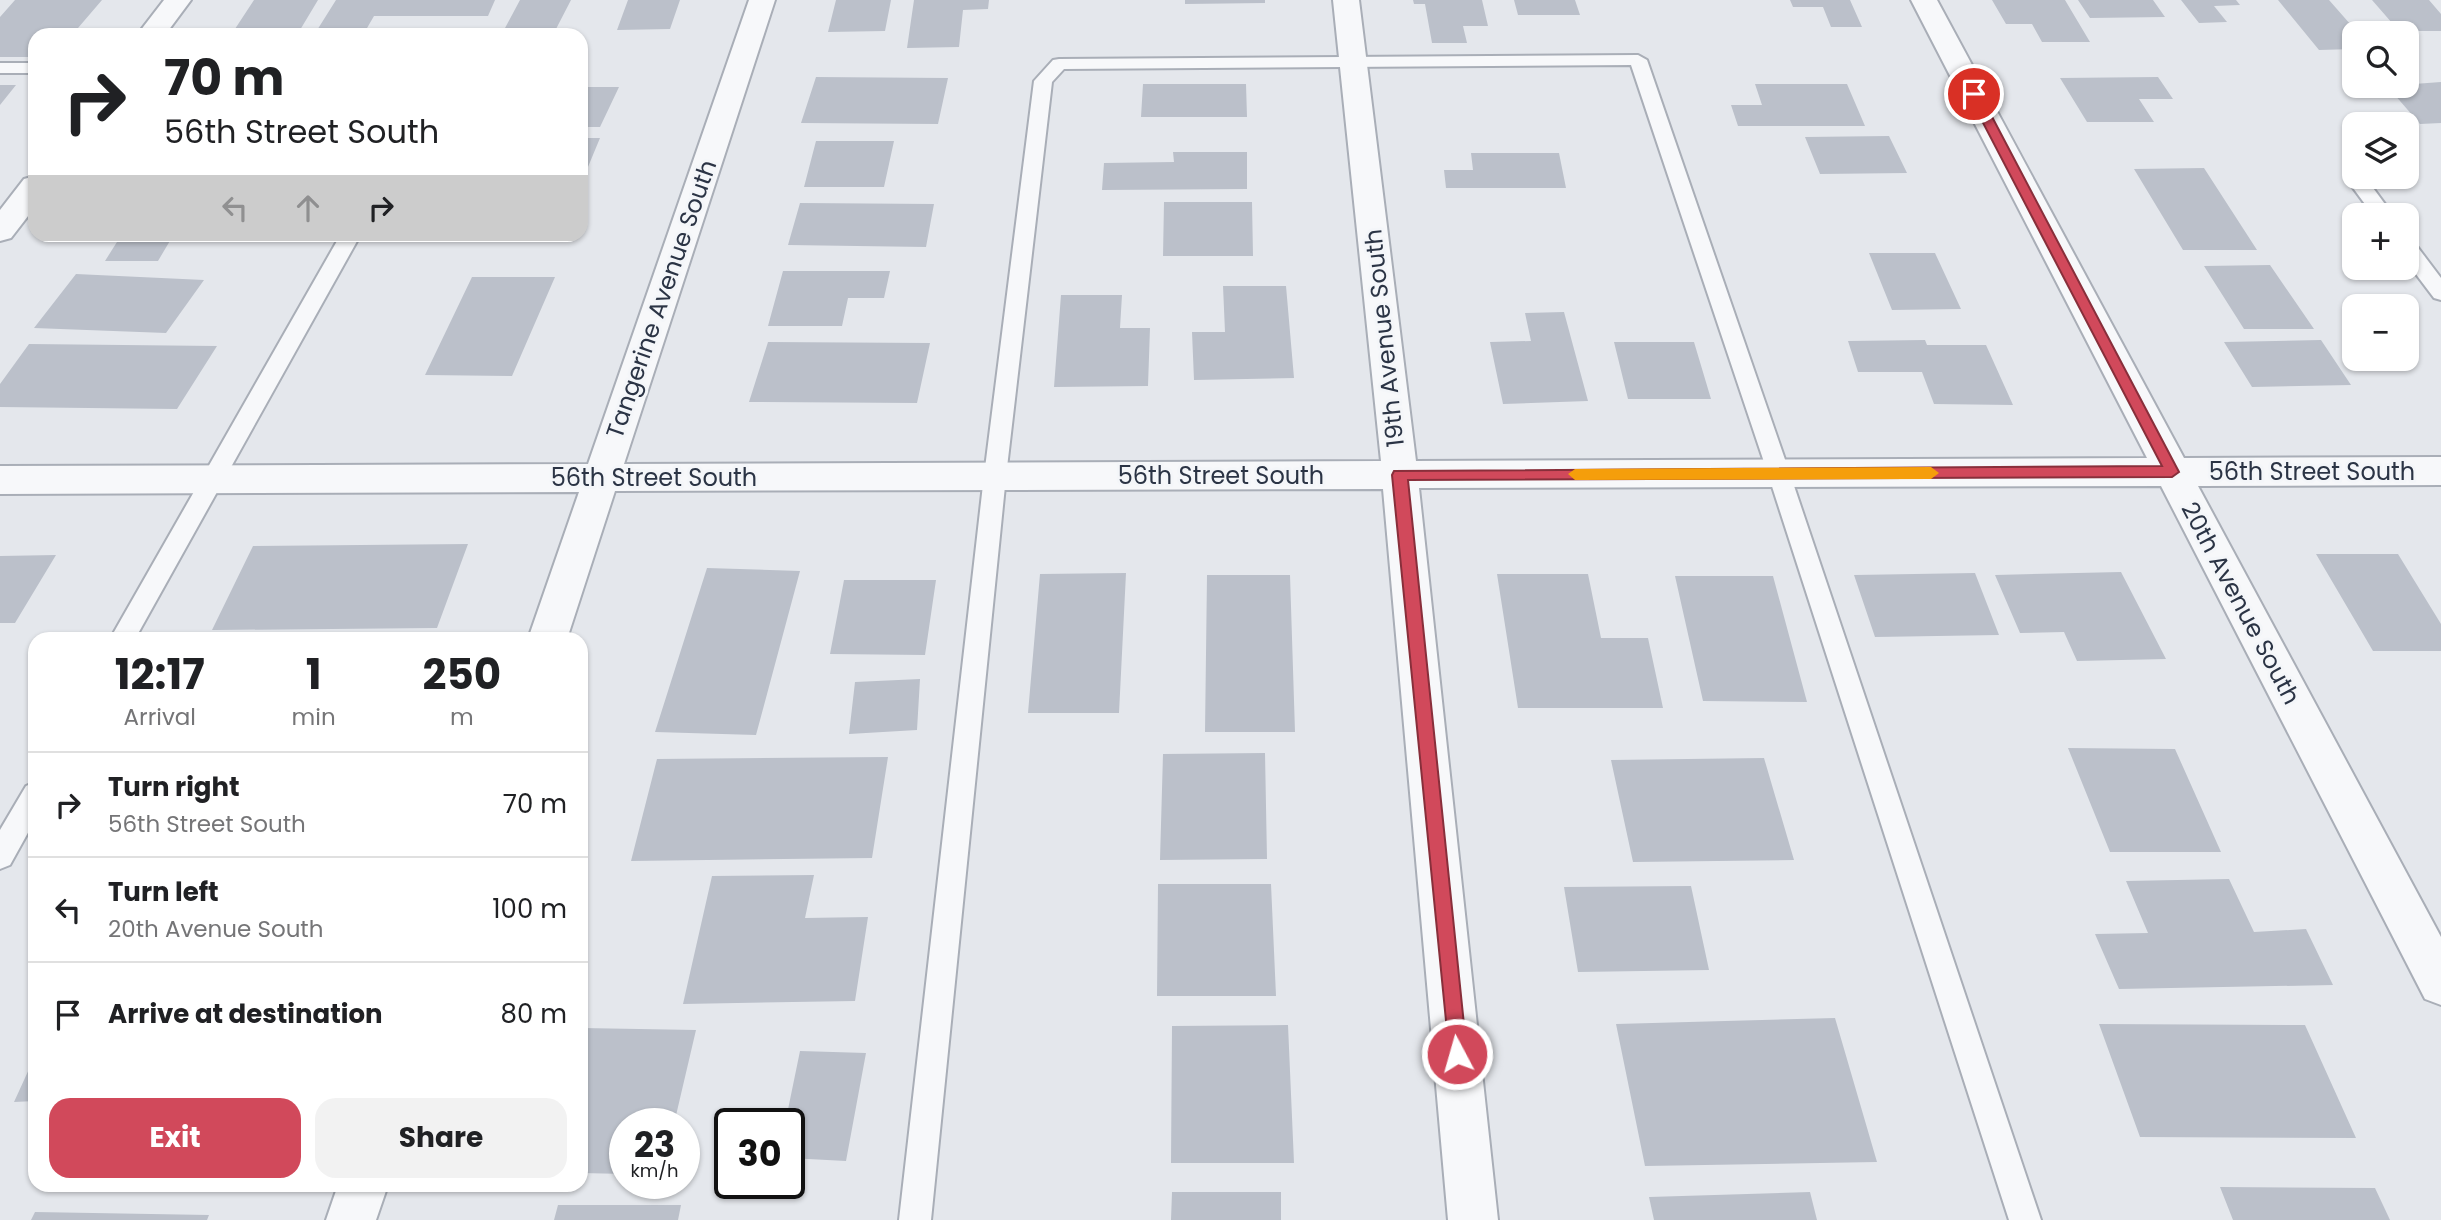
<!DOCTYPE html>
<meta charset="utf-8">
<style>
body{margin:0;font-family:Poppins,sans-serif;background:#f2f2f2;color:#202124;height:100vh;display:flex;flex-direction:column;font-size:26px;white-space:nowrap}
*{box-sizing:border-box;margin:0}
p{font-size:23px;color:#757577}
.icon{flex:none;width:38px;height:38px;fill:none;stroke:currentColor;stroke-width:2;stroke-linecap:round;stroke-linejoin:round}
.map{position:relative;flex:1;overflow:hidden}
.drawer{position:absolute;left:28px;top:632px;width:560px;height:560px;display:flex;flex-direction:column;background:#fff;border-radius:21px;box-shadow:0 2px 5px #0004}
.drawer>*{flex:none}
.guide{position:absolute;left:28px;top:28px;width:560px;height:214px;border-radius:21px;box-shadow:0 2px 5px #0004;background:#fff;color:#202124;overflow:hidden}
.buttons{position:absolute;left:2342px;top:21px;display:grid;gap:14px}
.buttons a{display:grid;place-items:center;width:77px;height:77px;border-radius:14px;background:#fff;box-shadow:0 2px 5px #0004;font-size:35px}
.speed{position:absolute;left:609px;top:1108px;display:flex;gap:14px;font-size:35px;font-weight:700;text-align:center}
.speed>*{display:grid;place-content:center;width:91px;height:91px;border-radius:50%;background:#fff;box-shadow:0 2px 5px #0004;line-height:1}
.speed small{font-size:18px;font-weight:400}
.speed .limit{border:4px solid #111;border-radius:10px;background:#fff;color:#111}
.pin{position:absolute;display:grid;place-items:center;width:60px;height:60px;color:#fff;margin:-30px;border:4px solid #fff;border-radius:50%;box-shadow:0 2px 7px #0007}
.me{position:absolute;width:77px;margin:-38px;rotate:354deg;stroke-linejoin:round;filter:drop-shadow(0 0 5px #0008)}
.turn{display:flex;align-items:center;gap:24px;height:147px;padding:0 21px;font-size:32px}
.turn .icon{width:91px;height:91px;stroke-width:2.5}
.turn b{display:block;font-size:49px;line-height:60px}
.lanes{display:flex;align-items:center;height:66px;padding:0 21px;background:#0003;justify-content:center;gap:35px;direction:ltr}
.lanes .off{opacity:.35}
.eta{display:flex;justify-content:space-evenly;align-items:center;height:119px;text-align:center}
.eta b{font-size:42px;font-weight:700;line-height:49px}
.action{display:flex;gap:14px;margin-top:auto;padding:14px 21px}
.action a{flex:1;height:80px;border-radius:21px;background:#d1495b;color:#fff;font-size:28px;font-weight:700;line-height:80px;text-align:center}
.action a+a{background:#f2f2f2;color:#202124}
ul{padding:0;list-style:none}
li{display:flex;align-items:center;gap:21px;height:105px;padding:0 21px;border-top:2px solid #e0e0e0}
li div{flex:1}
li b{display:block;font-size:26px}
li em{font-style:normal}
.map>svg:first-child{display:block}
.building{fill:#bbc0ca}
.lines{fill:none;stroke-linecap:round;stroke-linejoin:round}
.service-casing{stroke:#a9aeb7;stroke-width:4}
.minor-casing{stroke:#a9aeb7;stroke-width:4}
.service{fill:#f7f8fa;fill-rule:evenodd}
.minor{fill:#f7f8fa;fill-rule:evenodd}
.route{fill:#d1495b;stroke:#882f3b;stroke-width:2}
.slow{fill:#f59e0b}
.labels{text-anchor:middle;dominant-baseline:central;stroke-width:6;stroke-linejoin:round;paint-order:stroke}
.street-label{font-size:24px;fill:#2b3445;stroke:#f4f6f9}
</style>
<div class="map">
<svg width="2441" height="1220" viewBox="0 0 2441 1220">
<rect width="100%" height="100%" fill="#e4e7ec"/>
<!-- building -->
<path class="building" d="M15 0H102L72 35H35V57H0V17Z
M254 0H318L297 35H231Z
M336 0H495L488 16H374L363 35H314Z
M520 0H571L556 29 505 28Z
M628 0H680L670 29 617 30Z
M836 0H891L885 31 828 32Z
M914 0H989L988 9 963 10 959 47 907 48Z
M1185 0H1265V3L1185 4Z
M1413 0H1482L1488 26H1463L1467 43H1432L1425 4H1414Z
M1514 0H1575L1580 15H1518Z
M1790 0H1850L1862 27H1831L1823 7H1793Z
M1992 0H2065L2090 42H2042L2032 24H2006Z
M2078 0H2153L2165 17 2090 18Z
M2181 0H2236L2240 5 2214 6 2227 22 2199 23Z
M2278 0H2329L2358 33H2354V49L2319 50Z
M2372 0H2429L2441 14V31H2399Z
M816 77 948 78 938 124 801 123Z
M2158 77 2173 99H2139L2154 122H2087L2060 78Z
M2441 82V123L2420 124 2387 86Z
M1143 84H1246L1247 117H1141Z
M1755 84H1847L1865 126H1738L1731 105H1762Z
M0 85H16L0 105Z
M581 87H619L600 127H581Z
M1889 136 1907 173 1820 174 1805 137Z
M581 138H600L583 179H581Z
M816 141H894L884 187H804Z
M1173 152H1247V189L1102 190 1104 163 1174 162Z
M1471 153H1559L1566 188H1446L1444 170H1473Z
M2204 168 2257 250H2183L2134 169Z
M1164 202H1252L1253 256H1163Z
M800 203 934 204 926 247 788 245Z
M122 234H174L158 261H105Z
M1869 253H1935L1961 309 1892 310Z
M2270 265 2314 329H2244L2204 266Z
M783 271H890L884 298H848L842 326H768Z
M76 274 204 280 166 333 34 328Z
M472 277H555L512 376 425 375Z
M1223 286H1286L1294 378 1194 380 1192 332H1225Z
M1061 295H1122L1120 328H1150L1148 386 1054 387Z
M1564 312 1588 401 1503 404 1490 342 1531 341 1525 313Z
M1925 340 1927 345H1986L2013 405 1934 404 1922 372H1858L1848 341Z
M2321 340 2351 385 2252 387 2224 342Z
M768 342 930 343 917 403 749 402Z
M1614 342H1694L1711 399H1628Z
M29 344 217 346 177 409 0 407V384Z
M468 544 437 628 212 630 253 546Z
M2316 554H2398L2441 624V651H2373Z
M56 555 15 623H0V556Z
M707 568 800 571 756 735 655 732Z
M2121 572 2166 659 2077 661 2064 632 2020 633 1995 575Z
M1126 573 1119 713H1028L1040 574Z
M1975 573 1999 635 1875 637 1854 575Z
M1497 574H1588L1601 638H1648L1663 708H1518Z
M1207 575H1290L1295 732H1205Z
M1675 576H1773L1807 702 1703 701Z
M844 580H936L925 655 830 654Z
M920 679 917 730 849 734 855 682Z
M2068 748 2175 749 2221 852H2110Z
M1265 753 1267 859 1160 860 1163 754Z
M888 757 872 858 631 861 657 759Z
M1764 758 1794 860 1633 862 1611 760Z
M814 875 805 918 868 917 855 1001 683 1004 712 876Z
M2229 879 2254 932 2306 929 2333 985 2119 989 2095 934 2148 933 2126 881Z
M1158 884H1271L1276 996H1157Z
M1691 886 1709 970 1578 972 1564 887Z
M1835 1018 1877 1162 1645 1166 1616 1024Z
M2099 1024 2305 1025 2356 1138 2140 1137Z
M1288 1025 1294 1163H1171L1172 1026Z
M582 1028 696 1030 674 1124H625V1174L581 1173Z
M800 1051 866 1053 846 1161 789 1158V1124H785Z
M35 1056V1101L14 1102Z
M2220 1187 2375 1188 2390 1220H2233Z
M1172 1192H1281V1220H1171Z
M1810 1192 1817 1220H1654L1649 1197Z
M558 1205H681L678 1220H554Z
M35 1212 209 1215 207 1220H31Z"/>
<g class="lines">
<defs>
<path id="service" d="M1638 55 1647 60 1790 474 2041 1220H2009L1768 474 1631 65 1064 69 1052 82 1006 476 931 1220H899L984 476 1034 81 1053 60 1059 59Z
M0 63H35V73H0Z
M2354 171V177H2365L2393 215H2373L2345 177Z
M341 234H361L135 639H110Z
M2406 239 2413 241 2441 278V300L2434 298 2406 261Z
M35 782V820L10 865 0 869V830L26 786Z"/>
<path id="minor" d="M164 0H191L165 35H137Z
M749 0H775L624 464 1381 461 1333 0H1359L1416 461 2147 458 1911 0H1937L2184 458 2441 457V485L2198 486 2441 937V1005L2425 999 2161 486 1419 488 1498 1220H1448L1383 489 615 491 567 639H528L579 492 0 494V466L588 464Z
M35 176V207L11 238 0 241V210L24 179Z
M338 1185H388L376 1220H326Z"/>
</defs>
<!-- service casing -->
<use href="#service" class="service-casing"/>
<!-- minor casing -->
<use href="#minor" class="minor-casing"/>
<!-- service -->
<use href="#service" class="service"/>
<!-- minor -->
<use href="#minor" class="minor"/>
</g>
<!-- route -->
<path class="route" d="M1970 92 1980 94 2179 472 2172 477 1408 480 1467 1054 1464 1061 1457 1064 1450 1061 1392 475 1394 471 2162 466 1968 94Z"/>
<!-- slow -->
<path class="slow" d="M1931 467 1939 473 1931 479 1575 480 1568 474 1575 469Z"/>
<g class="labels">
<!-- street labels -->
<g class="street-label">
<text transform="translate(661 299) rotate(-71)">Tangerine Avenue South</text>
<text transform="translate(1384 338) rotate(-96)">19th Avenue South</text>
<text x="2312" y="471">56th Street South</text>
<text x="1221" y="475">56th Street South</text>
<text x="654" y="477">56th Street South</text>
<text transform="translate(2241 603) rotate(62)">20th Avenue South</text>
</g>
</g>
</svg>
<div class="buttons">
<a><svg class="icon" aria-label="search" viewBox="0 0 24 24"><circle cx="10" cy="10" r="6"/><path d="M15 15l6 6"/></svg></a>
<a><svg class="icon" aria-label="layers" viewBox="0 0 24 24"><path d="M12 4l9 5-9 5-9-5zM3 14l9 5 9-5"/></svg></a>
<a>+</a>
<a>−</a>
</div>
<div class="speed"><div>23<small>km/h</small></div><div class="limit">30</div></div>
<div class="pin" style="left:1974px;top:94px;background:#d93025"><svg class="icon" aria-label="arrive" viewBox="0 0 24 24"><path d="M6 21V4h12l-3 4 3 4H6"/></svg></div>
<svg class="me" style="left:1457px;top:1054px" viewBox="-20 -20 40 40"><circle r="17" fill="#d1495b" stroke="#fff" stroke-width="3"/><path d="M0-11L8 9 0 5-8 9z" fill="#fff"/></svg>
<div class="guide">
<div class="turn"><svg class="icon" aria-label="right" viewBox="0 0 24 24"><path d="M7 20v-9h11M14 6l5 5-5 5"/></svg><div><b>70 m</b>56th Street South</div></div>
<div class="lanes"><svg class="icon off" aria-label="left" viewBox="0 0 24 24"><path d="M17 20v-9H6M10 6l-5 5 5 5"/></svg><svg class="icon off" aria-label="ahead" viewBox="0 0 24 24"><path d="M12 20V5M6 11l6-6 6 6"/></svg><svg class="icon" aria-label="right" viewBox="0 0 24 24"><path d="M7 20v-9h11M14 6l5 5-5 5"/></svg></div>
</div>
<section class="drawer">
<div class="eta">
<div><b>12:17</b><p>Arrival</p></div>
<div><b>1</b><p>min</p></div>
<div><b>250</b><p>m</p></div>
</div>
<ul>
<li><svg class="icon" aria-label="right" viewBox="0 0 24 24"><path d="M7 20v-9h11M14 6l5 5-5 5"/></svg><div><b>Turn right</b><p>56th Street South</p></div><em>70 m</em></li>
<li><svg class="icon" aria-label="left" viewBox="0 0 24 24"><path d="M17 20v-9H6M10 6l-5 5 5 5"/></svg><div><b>Turn left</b><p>20th Avenue South</p></div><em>100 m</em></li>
<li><svg class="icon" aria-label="arrive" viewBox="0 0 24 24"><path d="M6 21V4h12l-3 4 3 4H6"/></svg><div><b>Arrive at destination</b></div><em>80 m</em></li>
</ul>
<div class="action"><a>Exit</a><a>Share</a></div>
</section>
</div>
